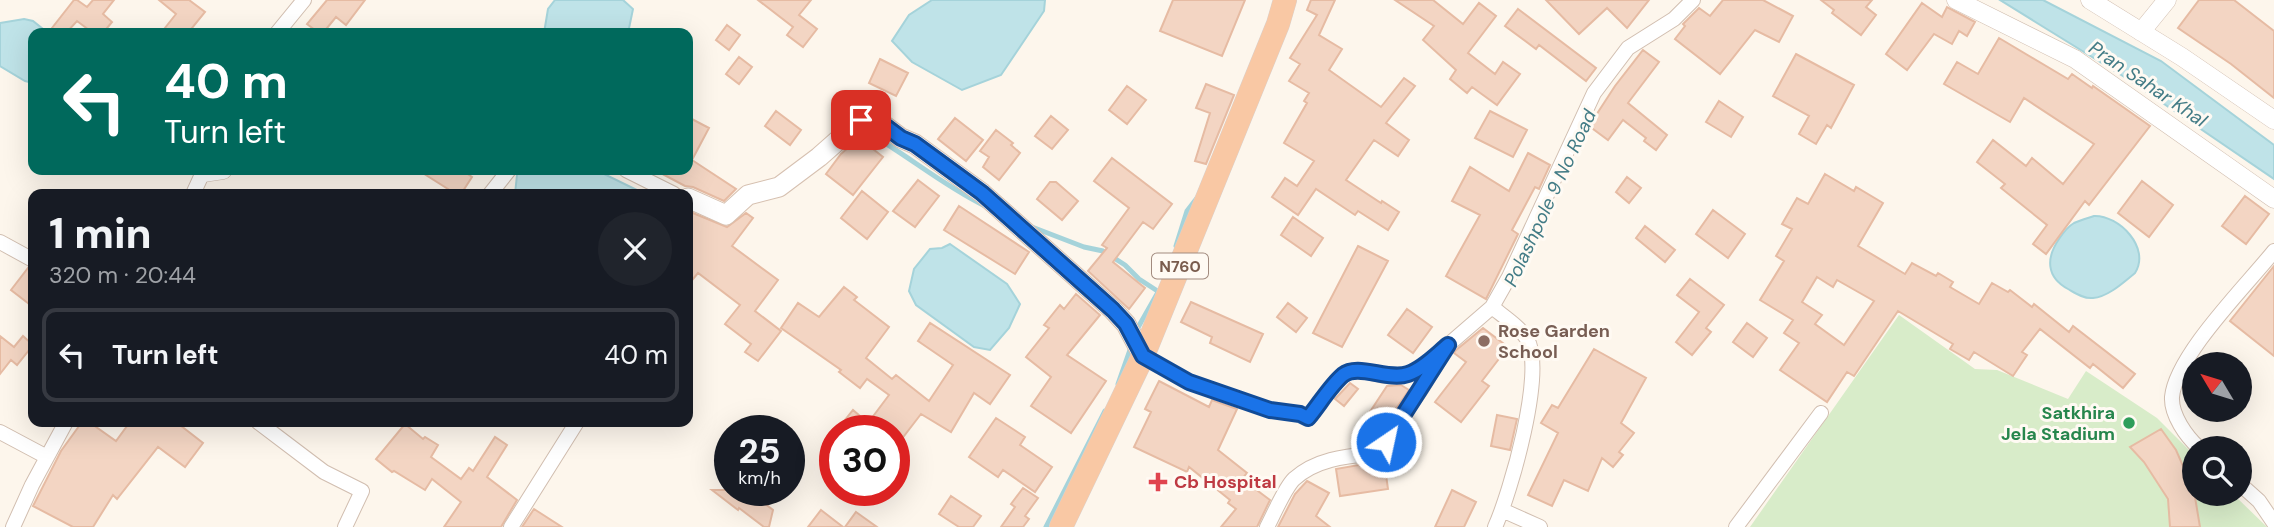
<!DOCTYPE html>
<meta charset="utf-8">
<style>
body{margin:0;font-family:"DM Sans",sans-serif;background:#20242c;color:#f1f3f6;height:100vh;display:flex;flex-direction:column;font-size:26px;white-space:nowrap}
*{box-sizing:border-box;margin:0}
p{font-size:23px;color:#9ea1a6}
.icon{flex:none;width:38px;height:38px;fill:none;stroke:currentColor;stroke-width:2;stroke-linecap:round;stroke-linejoin:round}
.map{position:relative;flex:1;overflow:hidden}
.drawer{position:absolute;left:28px;top:189px;width:665px;height:238px;display:flex;flex-direction:column;background:#171b24;border-radius:14px;box-shadow:0 7px 28px #0002}
.drawer>*{flex:none}
.hud{position:absolute;left:28px;top:28px;width:665px;height:147px;border-radius:14px;box-shadow:0 7px 28px #0002;background:#00695c;color:#fff;overflow:hidden}
.needle{width:46px;rotate:308deg}
.fabs{position:absolute;left:2182px;top:352px;display:grid;gap:14px}
.fabs a{display:grid;place-items:center;width:70px;height:70px;border-radius:50%;background:#171b24;box-shadow:0 7px 28px #0002;font-size:35px}
.speed{position:absolute;left:714px;top:415px;display:flex;gap:14px;font-size:35px;font-weight:700;text-align:center}
.speed>*{display:grid;place-content:center;width:91px;height:91px;border-radius:50%;background:#171b24;box-shadow:0 7px 28px #0002;line-height:1}
.speed small{font-size:18px;font-weight:400}
.speed .limit{border:10px solid #d22;background:#fff;color:#111}
.pin{position:absolute;display:grid;place-items:center;width:60px;height:60px;color:#fff;margin:-30px;border-radius:14px;box-shadow:0 4px 10px #0006}
.me{position:absolute;width:77px;margin:-38px;rotate:34deg;stroke-linejoin:round;filter:drop-shadow(0 0 5px #0008)}
.turn{display:flex;align-items:center;gap:24px;height:147px;padding:0 21px;font-size:32px}
.turn .icon{width:91px;height:91px;stroke-width:2.5}
.turn b{display:block;font-size:49px;line-height:60px}
.round{display:grid;place-items:center;flex:none;width:74px;height:74px;border-radius:37px;background:#20242c}
.headline{display:flex;align-items:center;justify-content:space-between;height:119px;padding:0 21px}
h1{font-size:42px;font-weight:800;line-height:52px}
ul{padding:0;list-style:none}
li{display:flex;align-items:center;gap:21px;height:94px;margin:0 14px 10px;padding:0 7px;border:4px solid #363941;border-radius:14px}
li div{flex:1}
li b{display:block;font-size:26px}
li em{font-style:normal}
.map>svg:first-child{display:block}
.pitch{fill:#d8ecc9}
.water{fill:#bfe3e8;stroke:#a5d3da;stroke-width:2}
.lines{fill:none;stroke-linecap:round;stroke-linejoin:round}
.stream{stroke:#a5d3da;stroke-width:5}
.building{fill:#f3d5c3;stroke:#e6bba3;stroke-width:2;fill-rule:evenodd}
.minor-casing{stroke:#d1beb0;stroke-width:16}
.tertiary-casing{stroke:#d1beb0;stroke-width:19}
.secondary-casing{stroke:#d6c0b0;stroke-width:21}
.trunk-casing{stroke:#dad1cd;stroke-width:24}
.minor{stroke:#fff;stroke-width:14}
.tertiary{stroke:#fff;stroke-width:18}
.secondary{stroke:#fff;stroke-width:19}
.trunk{stroke:#f9c8a4;stroke-width:23}
.route-casing{stroke:#114b97;stroke-width:18}
.route{stroke:#1a73e8;stroke-width:12}
.education-dot{fill:#8d6e63;stroke:#fffaf3;stroke-width:2.5}
.leisure-dot{fill:#2e9e5b;stroke:#fffaf3;stroke-width:2.5}
.health-dot{fill:#e0444e;stroke:#fffaf3;stroke-width:2.5}
.labels{text-anchor:middle;dominant-baseline:central;stroke-width:6;stroke-linejoin:round;paint-order:stroke}
.shield{fill:#fffaf3;stroke:#a28b7f;stroke-width:2}
.shield-label{font-size:16px;font-weight:bold;fill:#7a5c4d}
.education-label{font-size:18px;font-weight:bold;fill:#785e54;stroke:#fffaf3;text-anchor:start}
.leisure-label{font-size:18px;font-weight:bold;fill:#27864d;stroke:#fffaf3;text-anchor:end}
.health-label{font-size:18px;font-weight:bold;fill:#be3a42;stroke:#fffaf3;text-anchor:start}
.water-label{font-size:19px;font-style:italic;fill:#437c86;stroke:#fffaf3}
</style>
<div class="map">
<svg width="2274" height="527" viewBox="0 0 2274 527">
<rect width="100%" height="100%" fill="#fdf6ec"/>
<!-- pitch -->
<path class="pitch" d="M1899 315 1975 369 1997 370 2068 399 2086 371 2157 418 2194 455V493L2176 450 2161 429 2131 447 2144 462 2168 499 2170 527H1750Z
M2195 494H2233L2267 527H2200Z"/>
<!-- water -->
<path class="water" d="M555 0H623L633 9 628 33H544L548 9Z
M932 0H1045L1044 11 1001 75 962 90 912 62 892 41 909 15Z
M2000 0H2043L2161 61 2274 145V179L2126 78Z
M24 19 33 21 48 33H33V83L25 81 0 66V23Z
M520 170H596L645 194H515L517 175Z
M2094 216C2119 215 2151 248 2135 273 2124 282 2108 297 2093 298 2084 299 2075 293 2068 289 2046 277 2046 258 2059 239 2063 233 2067 227 2074 223 2080 220 2088 218 2094 216Z
M950 244 1007 284 1020 304 1009 328 990 350 974 347 916 305 909 291 914 269 930 249 942 248Z"/>
<g class="lines">
<!-- stream -->
<path class="stream" d="M860 128C904 152 940 184 985 206
M1032 227 1084 247 1103 251 1125 265 1139 279 1159 292
M1176 246 1187 211 1197 198
M1136 331 1157 294
M1118 384 1131 347
M1046 527 1105 411"/>
</g>
<!-- building -->
<path class="building" d="M74 0H77L87 7 93 0H114L103 14 112 22 103 33H93L77 21 66 33H59L52 28Z
M159 0H189L205 12 188 33H161L176 14Z
M327 0H365L346 25 336 17 323 33H319L307 24Z
M758 0H811L799 15 817 29 803 47 787 35 793 27Z
M1173 0H1245L1222 56 1160 31Z
M1311 0H1335L1319 35 1342 49 1329 70 1381 107 1404 78 1415 86 1386 123 1409 140 1398 156 1374 140 1346 180 1381 203 1382 201 1399 212 1388 230 1358 211 1355 215 1316 189 1298 215 1272 197 1285 178 1297 186 1314 161 1284 143 1307 103 1304 101 1309 93 1289 81 1300 64 1290 58 1317 15 1307 10Z
M1395 0H1433L1463 24 1479 3 1496 16 1468 53 1495 74 1503 62 1520 74 1497 105 1472 87 1467 93 1450 79 1456 70 1423 40 1434 26Z
M1546 0H1649L1627 28 1607 8 1579 34Z
M1723 0H1763L1793 16 1779 42 1755 30 1720 74 1675 39 1685 26 1683 24 1699 8 1710 16Z
M1821 0H1872L1866 7 1876 15 1861 35 1832 13 1834 10Z
M2199 0H2234L2274 31V98L2231 64 2178 28Z
M1922 3 1942 17 1947 7 1975 22 1967 36 1959 31 1952 44 1934 34 1907 70 1886 54Z
M1518 9 1596 68 1586 81 1539 45 1536 49 1505 26Z
M727 25 740 35 729 50 716 40Z
M1999 38 2068 79 2072 74 2092 88 2093 86 2150 126 2089 205 2085 201 2046 254 2033 244 2047 225 2001 188 2005 184 1977 162 1993 140 2026 166 2032 158 2063 184 2094 144 2024 98 2010 122 1944 84 1957 62 1978 74Z
M1643 50 1659 62 1628 103 1667 135 1656 150 1644 141 1646 138 1623 120 1608 140 1589 126 1615 86Z
M1796 54 1854 85 1831 128 1827 125 1816 144 1799 134 1809 116 1773 96Z
M739 57 752 67 739 84 726 74Z
M880 59 908 73 896 96 869 83Z
M1206 84 1234 95 1206 164 1195 161 1210 113 1196 108Z
M1127 86 1146 100 1127 124 1109 110Z
M1719 101 1743 117 1731 137 1706 122Z
M776 111 801 130 790 145 765 126Z
M1490 111 1527 130 1513 157 1475 138Z
M1051 116 1068 130 1052 149 1035 136Z
M688 117 709 128 692 160 736 189 724 201 693 187 685 186 655 170H688Z
M955 118 983 140 966 161 938 139Z
M996 130 1013 143 1011 145 1020 153 999 180 983 167 989 157 980 151Z
M859 138 883 157 853 195 826 174 841 154Z
M1528 153 1550 165 1539 189 1535 187 1512 230 1518 234 1486 299 1446 276 1480 215 1452 201 1470 167 1509 191Z
M1112 158 1172 204 1153 229 1143 222 1113 262 1145 288 1129 309 1088 271 1107 248 1102 245 1129 208 1094 181Z
M418 170H462L472 177 461 194H456Z
M1825 174 1854 191 1856 187 1883 203 1858 246 1905 274 1912 263 1936 276 1938 273 1953 282 1950 287 1979 304 1992 283 2008 292 2010 290 2032 307 2034 304 2069 332 2073 326 2135 374 2123 388 2093 364 2090 368 2040 329 2022 352 2027 355 2013 376 1974 352 1969 360 1950 349 1953 344 1898 311 1854 376 1847 372 1827 402 1780 370 1799 343 1784 333 1793 320 1760 300 1784 261 1776 256 1792 229 1782 224 1797 198 1808 204ZM1817 277 1833 287 1837 280 1874 301 1844 345 1815 324 1822 315 1802 302Z
M1627 177 1641 188 1629 203 1616 192Z
M918 180 939 196 915 227 893 211Z
M2142 181 2173 205 2149 237 2118 213Z
M1050 182H1056L1078 201 1062 220 1037 199Z
M862 191 888 212 867 239 841 218Z
M2245 196 2269 214 2246 244 2222 226Z
M959 206 1029 252 1015 274 944 230Z
M1713 210 1745 234 1728 258 1696 234Z
M688 211 727 227 746 213 753 218 732 246 778 280 755 311 781 331 758 361 745 352 751 344 725 324 740 305 698 273 688 285Z
M1293 217 1323 238 1311 256 1281 235Z
M1645 226 1675 250 1665 262 1636 238Z
M1358 246 1388 261 1342 347 1313 333Z
M2274 266V356L2230 321Z
M28 268 33 270V307L11 290Z
M1690 279 1724 305 1706 328 1711 332 1692 355 1676 342 1699 312 1677 295Z
M844 287 857 297 854 300 889 327 866 358 892 379 896 375 929 401 953 365 918 341 930 323 1010 375 990 404 974 393 951 432 921 414 894 449V430H837L853 410 868 423 889 395 867 379 860 388 839 372 841 370 781 328 798 303 819 317Z
M1076 294 1100 315 1067 355 1106 381 1071 433 1031 406 1051 377 1026 357 1049 328 1044 325 1060 305 1064 309Z
M1191 302 1263 334 1250 362 1210 343 1212 337 1181 322Z
M1288 303 1307 318 1296 332 1277 317Z
M1407 309 1432 327 1413 353 1388 335Z
M1747 323 1767 338 1753 357 1733 342Z
M1483 328 1508 347 1482 381 1489 386 1461 422 1435 402 1466 362 1454 353 1455 351Z
M0 336 14 347 23 336 33 345 17 365 11 360 0 374Z
M1594 349 1646 378 1621 423 1634 433 1619 452 1623 455 1613 467 1602 458 1588 491 1564 480 1552 506 1528 495 1558 433 1541 423 1552 405 1558 408Z
M1159 381 1209 407 1212 400 1237 409 1218 450 1247 473 1242 479 1270 500 1257 527H1221L1236 509 1228 503 1230 500 1189 467 1187 472 1134 447 1151 412 1145 409Z
M1350 383 1358 389 1344 406 1335 399Z
M1401 385 1409 390 1376 437 1360 427 1387 386Z
M1497 415 1517 419 1510 450 1491 446Z
M996 418 1025 437 1020 445 1052 467 1035 492 1003 470 998 477 969 457Z
M82 422H89L116 441 130 422H176L203 443 185 467 158 447 117 499 113 495 93 527H73L33 506 61 451Z
M405 424 423 439 425 437 438 445 431 457 461 479 469 468 473 471 495 437 507 445 487 477 517 500 501 527H444L461 502 432 479 425 490 394 471 392 472 376 459Z
M2161 429 2176 450 2194 491 2200 527H2170L2168 499 2144 462 2130 447Z
M1370 463 1386 475 1388 489 1340 496 1336 469Z
M1307 481 1329 493 1316 516 1330 527H1278L1295 494Z
M1023 488 1038 498 1025 516 1029 519 1023 527H1001L1015 507 1011 504Z
M712 490H742L754 500 756 497 773 510 769 527H764L739 508 738 510Z
M1452 490 1476 502 1464 527H1435Z
M951 496 981 516 973 527H959L939 514Z
M534 509 562 527H522Z
M821 510 843 527H808Z
M856 512 877 527H845Z"/>
<g class="lines">
<defs>
<path id="minor" d="M277 33 304 0
M626 170 674 194
M193 194 204 170
M490 194 509 170
M0 242 33 260
M1492 307 1509 277 1594 93 1628 48 1674 19 1693 0
M1143 356 1189 382 1270 410 1300 414 1309 418C1318 406 1332 384 1344 375 1357 365 1373 375 1387 376 1407 378 1422 368 1436 355
M258 422 324 472 362 491 345 527
M0 432 47 457
M2199 448C2186 436 2171 415 2172 397 2176 355 2247 285 2274 251
M2240 484 2259 501 2274 523
M1502 510 1540 527
M13 527 32 485 66 422
M511 527 577 422
M1267 527C1274 514 1284 489 1294 479 1317 458 1349 456 1377 453L1420 391 1448 345 1492 307C1503 316 1520 327 1527 339 1546 371 1510 494 1495 527
M1736 527 1821 413"/>
<path id="tertiary" d="M1956 0 2075 59 2274 199
M2090 0 2182 57 2274 120
M2141 32 2167 0
M203 173 223 170"/>
<path id="secondary" d="M688 198 726 215 748 195 779 187 819 157 861 120H877L901 138 915 144 982 193 1113 310 1126 324 1143 356"/>
<path id="trunk" d="M1061 527 1143 356 1278 24 1285 0"/>
</defs>
<!-- minor casing -->
<use href="#minor" class="minor-casing"/>
<!-- tertiary casing -->
<use href="#tertiary" class="tertiary-casing"/>
<!-- secondary casing -->
<use href="#secondary" class="secondary-casing"/>
<!-- trunk casing -->
<use href="#trunk" class="trunk-casing"/>
<!-- minor -->
<use href="#minor" class="minor"/>
<!-- tertiary -->
<use href="#tertiary" class="tertiary"/>
<!-- secondary -->
<use href="#secondary" class="secondary"/>
<!-- trunk -->
<use href="#trunk" class="trunk"/>
</g>
<g class="lines">
<defs>
<path id="route" d="M861 120H877L901 138 915 144 982 193 1113 310 1126 324 1143 356 1189 382 1270 410 1300 414 1308 418C1319 405 1330 386 1343 375 1358 363 1388 381 1408 374 1423 369 1436 355 1448 345L1386 442"/>
</defs>
<!-- route casing -->
<use href="#route" class="route-casing"/>
<!-- route -->
<use href="#route" class="route"/>
</g>
<!-- markers -->
<circle class="education-dot" cx="1484" cy="341" r="7"/>
<circle class="leisure-dot" cx="2129" cy="423" r="7"/>
<path class="health-dot" d="M1154.5 471.5h7v7h7v7h-7v7h-7v-7h-7v-7h7z"/>
<g class="labels">
<!-- shield labels -->
<rect class="shield" x="1152" y="253.5" width="56" height="25" rx="5"/>
<g class="shield-label">
<text x="1180" y="266">N760</text>
</g>
<!-- education labels -->
<g class="education-label">
<text x="1498" y="331">Rose Garden<tspan x="1498" dy="21">School</tspan></text>
</g>
<!-- leisure labels -->
<g class="leisure-label">
<text x="2115" y="413">Satkhira<tspan x="2115" dy="21">Jela Stadium</tspan></text>
</g>
<!-- health labels -->
<g class="health-label">
<text x="1174" y="482">Cb Hospital</text>
</g>
<!-- water labels -->
<g class="water-label">
<text transform="translate(2148 84) rotate(34)">Pran Sahar Khal</text>
<text transform="translate(1550 198) rotate(-65)">Polashpole 9 No Road</text>
</g>
</g>
</svg>
<div class="fabs">
<a><svg class="needle" viewBox="-14 -14 28 28"><path d="M0-13l5 13h-10z" fill="#e53935"/><path d="M0 13l5-13h-10z" fill="#9ea1a6"/></svg></a>
<a><svg class="icon" aria-label="search" viewBox="0 0 24 24"><circle cx="10" cy="10" r="6"/><path d="M15 15l6 6"/></svg></a>
</div>
<div class="speed"><div>25<small>km/h</small></div><div class="limit">30</div></div>
<div class="pin" style="left:861px;top:120px;background:#d93025"><svg class="icon" aria-label="arrive" viewBox="0 0 24 24"><path d="M6 21V4h12l-3 4 3 4H6"/></svg></div>
<svg class="me" style="left:1386px;top:442px" viewBox="-20 -20 40 40"><circle r="17" fill="#1a73e8" stroke="#fff" stroke-width="3"/><path d="M0-11L8 9 0 5-8 9z" fill="#fff"/></svg>
<div class="hud">
<div class="turn"><svg class="icon" aria-label="left" viewBox="0 0 24 24"><path d="M17 20v-9H6M10 6l-5 5 5 5"/></svg><div><b>40 m</b>Turn left</div></div>
</div>
<section class="drawer">
<div class="headline"><div><h1>1 min</h1><p>320 m · 20:44</p></div><a class="round"><svg class="icon" aria-label="close" viewBox="0 0 24 24"><path d="M6 6l12 12M18 6L6 18"/></svg></a></div>
<ul>
<li><svg class="icon" aria-label="left" viewBox="0 0 24 24"><path d="M17 20v-9H6M10 6l-5 5 5 5"/></svg><div><b>Turn left</b></div><em>40 m</em></li>
</ul>
</section>
</div>
